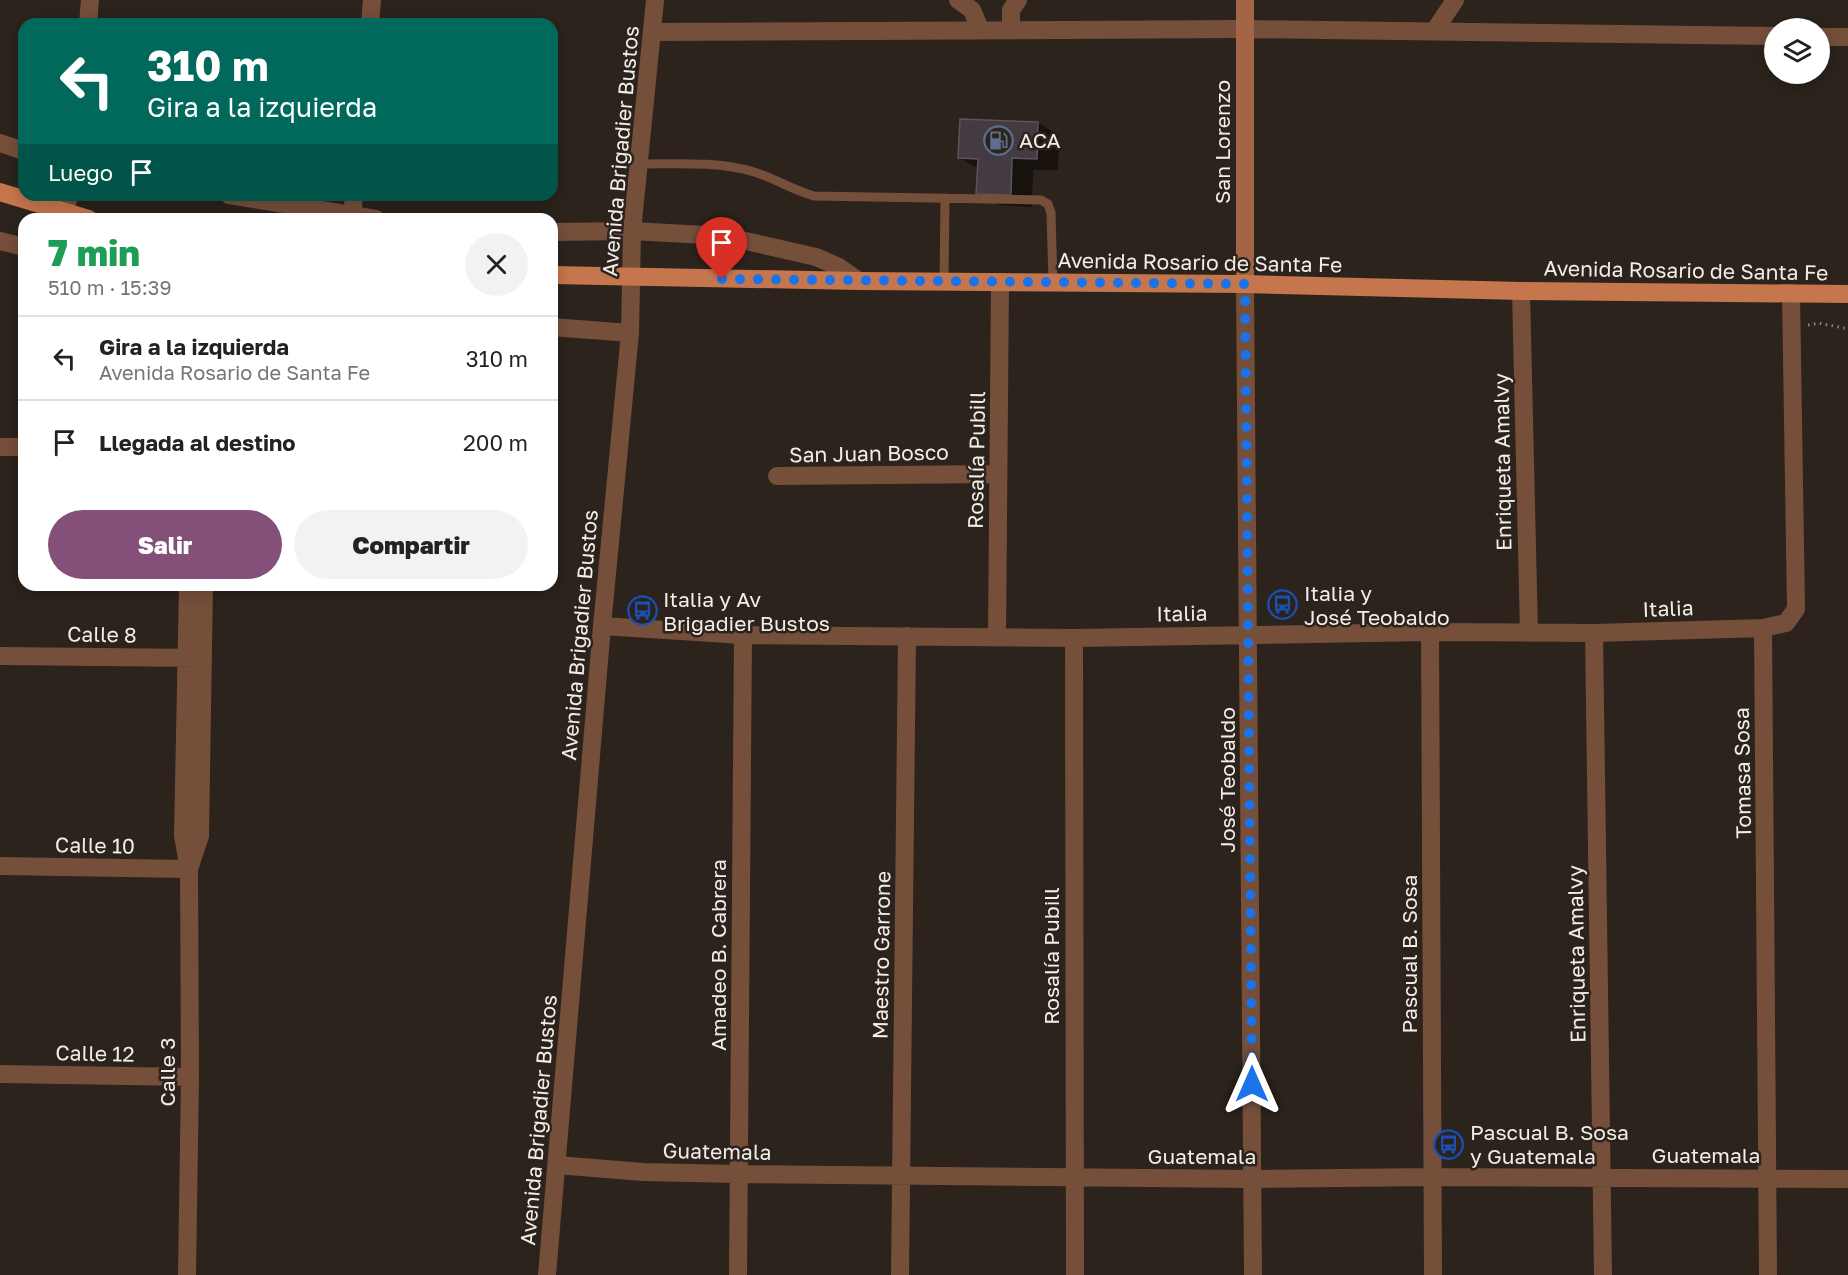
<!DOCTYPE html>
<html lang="es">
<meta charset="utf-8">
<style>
body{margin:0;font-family:"Golos Text",sans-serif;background:#f2f2f2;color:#222;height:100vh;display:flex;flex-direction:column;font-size:22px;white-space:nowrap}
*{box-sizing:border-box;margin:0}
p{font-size:20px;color:#767676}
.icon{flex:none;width:33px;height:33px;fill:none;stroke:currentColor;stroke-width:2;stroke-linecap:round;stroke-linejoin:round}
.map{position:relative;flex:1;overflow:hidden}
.side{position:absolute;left:18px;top:213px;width:540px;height:378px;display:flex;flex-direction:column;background:#fff;border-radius:18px;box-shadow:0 3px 15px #0003}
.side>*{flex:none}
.hud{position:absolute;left:18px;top:18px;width:540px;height:183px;border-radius:18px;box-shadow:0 3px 15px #0003;background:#00695c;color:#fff;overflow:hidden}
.fabs{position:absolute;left:1764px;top:18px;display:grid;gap:12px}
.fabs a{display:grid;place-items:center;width:66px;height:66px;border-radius:50%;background:#fff;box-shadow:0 3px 15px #0003;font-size:30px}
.pin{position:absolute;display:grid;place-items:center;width:51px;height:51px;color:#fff;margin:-62px -26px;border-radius:50% 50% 50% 0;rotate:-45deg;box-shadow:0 0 6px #0007}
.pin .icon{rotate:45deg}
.me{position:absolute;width:66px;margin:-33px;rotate:0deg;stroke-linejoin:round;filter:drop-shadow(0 0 4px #0008)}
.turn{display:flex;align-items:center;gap:21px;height:126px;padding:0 30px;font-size:27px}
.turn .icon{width:78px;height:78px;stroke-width:2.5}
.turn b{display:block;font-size:42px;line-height:51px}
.then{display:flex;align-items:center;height:57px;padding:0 30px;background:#0003;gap:12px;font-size:22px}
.round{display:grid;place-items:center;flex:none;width:63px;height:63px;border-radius:32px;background:#f2f2f2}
.overview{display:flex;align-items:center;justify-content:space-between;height:102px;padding:0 30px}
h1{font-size:36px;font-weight:800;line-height:45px;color:#1e9e55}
.action{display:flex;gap:12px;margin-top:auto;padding:12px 30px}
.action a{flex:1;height:69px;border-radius:36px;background:#844f79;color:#fff;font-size:24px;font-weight:800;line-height:69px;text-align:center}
.action a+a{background:#f2f2f2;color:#222}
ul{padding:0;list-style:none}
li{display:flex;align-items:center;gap:18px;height:84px;padding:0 30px;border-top:2px solid #e0e0e0}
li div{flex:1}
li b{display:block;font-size:22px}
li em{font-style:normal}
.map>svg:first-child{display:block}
.shadow{fill:#0007}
.building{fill:#433a42;stroke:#5d545c;stroke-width:1.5}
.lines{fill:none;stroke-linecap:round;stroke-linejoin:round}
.path{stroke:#8e8882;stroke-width:3;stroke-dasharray:1.5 4.5;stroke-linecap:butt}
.service{stroke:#764f3b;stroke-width:9}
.minor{stroke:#764f3b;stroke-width:18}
.tertiary{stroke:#764f3b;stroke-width:18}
.secondary{stroke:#a36546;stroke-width:18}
.primary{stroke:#c6764d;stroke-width:18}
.route{stroke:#1a73e8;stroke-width:10;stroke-dasharray:0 18}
.labels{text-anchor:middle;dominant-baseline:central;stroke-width:5;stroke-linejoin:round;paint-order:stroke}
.poi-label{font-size:21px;fill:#f2ede8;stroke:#2b231c;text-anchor:start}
.street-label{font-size:21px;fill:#f2ede8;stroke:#2b231c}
</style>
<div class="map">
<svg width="1848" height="1275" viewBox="0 0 1848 1275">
<rect width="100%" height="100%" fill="#2b231c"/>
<!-- shadow -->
<path class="shadow" d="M961 120 1038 123 1059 135 1058 170H1033L1032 207 999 205 978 193 979 169 960 158Z"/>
<!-- building -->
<path class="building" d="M960 119 1038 122 1037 159 1012 158 1011 195 976 194 978 159 958 158Z"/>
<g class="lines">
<!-- path -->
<path class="path" d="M1808 325 1819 323 1848 329"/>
<!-- service -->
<path class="service" d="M639 164C676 164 717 161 754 172 774 178 793 190 814 196L1041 200 1048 204 1051 213 1053 283
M944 282 945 198"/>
<!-- minor -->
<path class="minor" d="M958 0 972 10 980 29
M88 24 90 0
M370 24 372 0
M1011 29V10L1018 0
M1435 30 1455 0
M652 32 1243 29 1774 36
M1820 37H1848
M0 143 24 151
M229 195 376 219
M60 219 65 212 69 195
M352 219 354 195
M552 232 632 231 724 236 816 257 839 267 859 281
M0 241 24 247
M1245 284 1253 1275
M1521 291 1529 633
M552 327 630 333
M0 447H24
M777 476 998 474
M188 585 183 836 189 869 200 836 204 585
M602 626 743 635 1074 638 1430 632 1594 633 1763 628
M1430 632 1433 1275
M1594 633 1603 1275
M997 637 1000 282
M1074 638 1075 1275
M0 656 198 658
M0 866 189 869 190 1077 187 1275
M0 1074 190 1077
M557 1165 643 1172 738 1174 1253 1179 1433 1177 1848 1179
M738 1275 743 635
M900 1275 907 636
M1768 1275 1763 628 1786 623 1796 609 1791 293"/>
<!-- tertiary -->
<path class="tertiary" d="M547 1275 602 626 630 333 632 231 655 0"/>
<!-- secondary -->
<path class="secondary" d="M1245 0V284"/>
<!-- primary -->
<path class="primary" d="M0 192 89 219
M552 275 859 281 1245 284 1521 291 1848 294"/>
</g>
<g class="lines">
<!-- route -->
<path class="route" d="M722 279 1245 284 1252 1084"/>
</g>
<!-- icons -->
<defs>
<symbol id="fuel-ring" viewBox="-11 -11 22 22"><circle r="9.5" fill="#2b231c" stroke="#5c6f8a" stroke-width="1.5"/><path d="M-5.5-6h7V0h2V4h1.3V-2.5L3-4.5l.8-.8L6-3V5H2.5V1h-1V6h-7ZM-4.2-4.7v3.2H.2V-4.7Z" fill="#5c6f8a"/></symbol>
<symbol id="bus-ring" viewBox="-11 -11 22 22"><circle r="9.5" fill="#2b231c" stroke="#1a4fb4" stroke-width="1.5"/><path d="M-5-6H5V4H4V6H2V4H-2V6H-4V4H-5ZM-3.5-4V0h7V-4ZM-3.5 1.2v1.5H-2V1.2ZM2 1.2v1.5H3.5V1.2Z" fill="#1a4fb4"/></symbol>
</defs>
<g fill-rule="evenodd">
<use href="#fuel-ring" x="982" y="124" width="33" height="33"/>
<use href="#bus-ring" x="1266" y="588" width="33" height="33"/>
<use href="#bus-ring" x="626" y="594" width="33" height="33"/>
<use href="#bus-ring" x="1432" y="1128" width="33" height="33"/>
</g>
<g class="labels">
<!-- poi labels -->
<g class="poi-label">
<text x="1019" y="140">ACA</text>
<text x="1304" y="593">Italia y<tspan x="1304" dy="24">José Teobaldo</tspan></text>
<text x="663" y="599">Italia y Av<tspan x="663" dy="24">Brigadier Bustos</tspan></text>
<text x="1470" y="1132">Pascual B. Sosa<tspan x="1470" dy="24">y Guatemala</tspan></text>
</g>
<!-- street labels -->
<g class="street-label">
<text transform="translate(1222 142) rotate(-90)">San Lorenzo</text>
<text transform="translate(620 151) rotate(-85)">Avenida Brigadier Bustos</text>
<text transform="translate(1200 262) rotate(1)">Avenida Rosario de Santa Fe</text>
<text transform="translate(1686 270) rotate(1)">Avenida Rosario de Santa Fe</text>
<text transform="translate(869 453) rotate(-1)">San Juan Bosco</text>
<text transform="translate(976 460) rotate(-89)">Rosalía Pubill</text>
<text transform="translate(1502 462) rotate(-91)">Enriqueta Amalvy</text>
<text transform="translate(1668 608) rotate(-2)">Italia</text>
<text transform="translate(1182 613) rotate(-1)">Italia</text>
<text transform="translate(102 634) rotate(1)">Calle 8</text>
<text transform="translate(579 635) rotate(-85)">Avenida Brigadier Bustos</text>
<text transform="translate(1742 773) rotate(-91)">Tomasa Sosa</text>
<text transform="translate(1227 780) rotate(-90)">José Teobaldo</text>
<text transform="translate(95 845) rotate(1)">Calle 10</text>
<text transform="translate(1409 954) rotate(-90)">Pascual B. Sosa</text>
<text transform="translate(1576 954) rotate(-91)">Enriqueta Amalvy</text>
<text transform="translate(718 955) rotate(-90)">Amadeo B. Cabrera</text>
<text transform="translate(881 955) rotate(-89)">Maestro Garrone</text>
<text transform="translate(1051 956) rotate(-90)">Rosalía Pubill</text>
<text transform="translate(95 1053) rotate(1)">Calle 12</text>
<text transform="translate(167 1072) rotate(-90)">Calle 3</text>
<text transform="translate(538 1120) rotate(-85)">Avenida Brigadier Bustos</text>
<text transform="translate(717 1151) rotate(1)">Guatemala</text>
<text x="1706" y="1155">Guatemala</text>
<text x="1202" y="1156">Guatemala</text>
</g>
</g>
</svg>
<div class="fabs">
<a><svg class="icon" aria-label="layers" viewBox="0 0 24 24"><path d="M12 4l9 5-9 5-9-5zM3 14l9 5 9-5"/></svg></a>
</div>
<div class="pin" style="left:722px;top:279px;background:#d93025"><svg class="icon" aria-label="arrive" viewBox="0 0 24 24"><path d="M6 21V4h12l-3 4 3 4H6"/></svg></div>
<svg class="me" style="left:1252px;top:1084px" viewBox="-20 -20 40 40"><path d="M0-17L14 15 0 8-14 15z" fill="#1a73e8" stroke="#fff" stroke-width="4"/></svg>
<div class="hud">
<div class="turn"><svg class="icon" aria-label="left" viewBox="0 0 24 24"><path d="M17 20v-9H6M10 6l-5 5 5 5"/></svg><div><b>310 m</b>Gira a la izquierda</div></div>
<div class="then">Luego<svg class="icon" aria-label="arrive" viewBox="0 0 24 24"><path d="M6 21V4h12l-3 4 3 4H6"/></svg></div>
</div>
<section class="side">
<div class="overview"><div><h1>7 min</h1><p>510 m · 15:39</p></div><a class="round"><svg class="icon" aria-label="close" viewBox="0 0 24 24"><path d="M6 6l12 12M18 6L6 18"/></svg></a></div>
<ul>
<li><svg class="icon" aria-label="left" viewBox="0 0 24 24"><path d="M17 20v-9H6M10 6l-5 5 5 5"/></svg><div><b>Gira a la izquierda</b><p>Avenida Rosario de Santa Fe</p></div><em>310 m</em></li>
<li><svg class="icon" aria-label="arrive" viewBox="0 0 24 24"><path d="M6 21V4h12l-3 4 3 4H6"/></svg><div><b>Llegada al destino</b></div><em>200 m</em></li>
</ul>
<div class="action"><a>Salir</a><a>Compartir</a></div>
</section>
</div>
